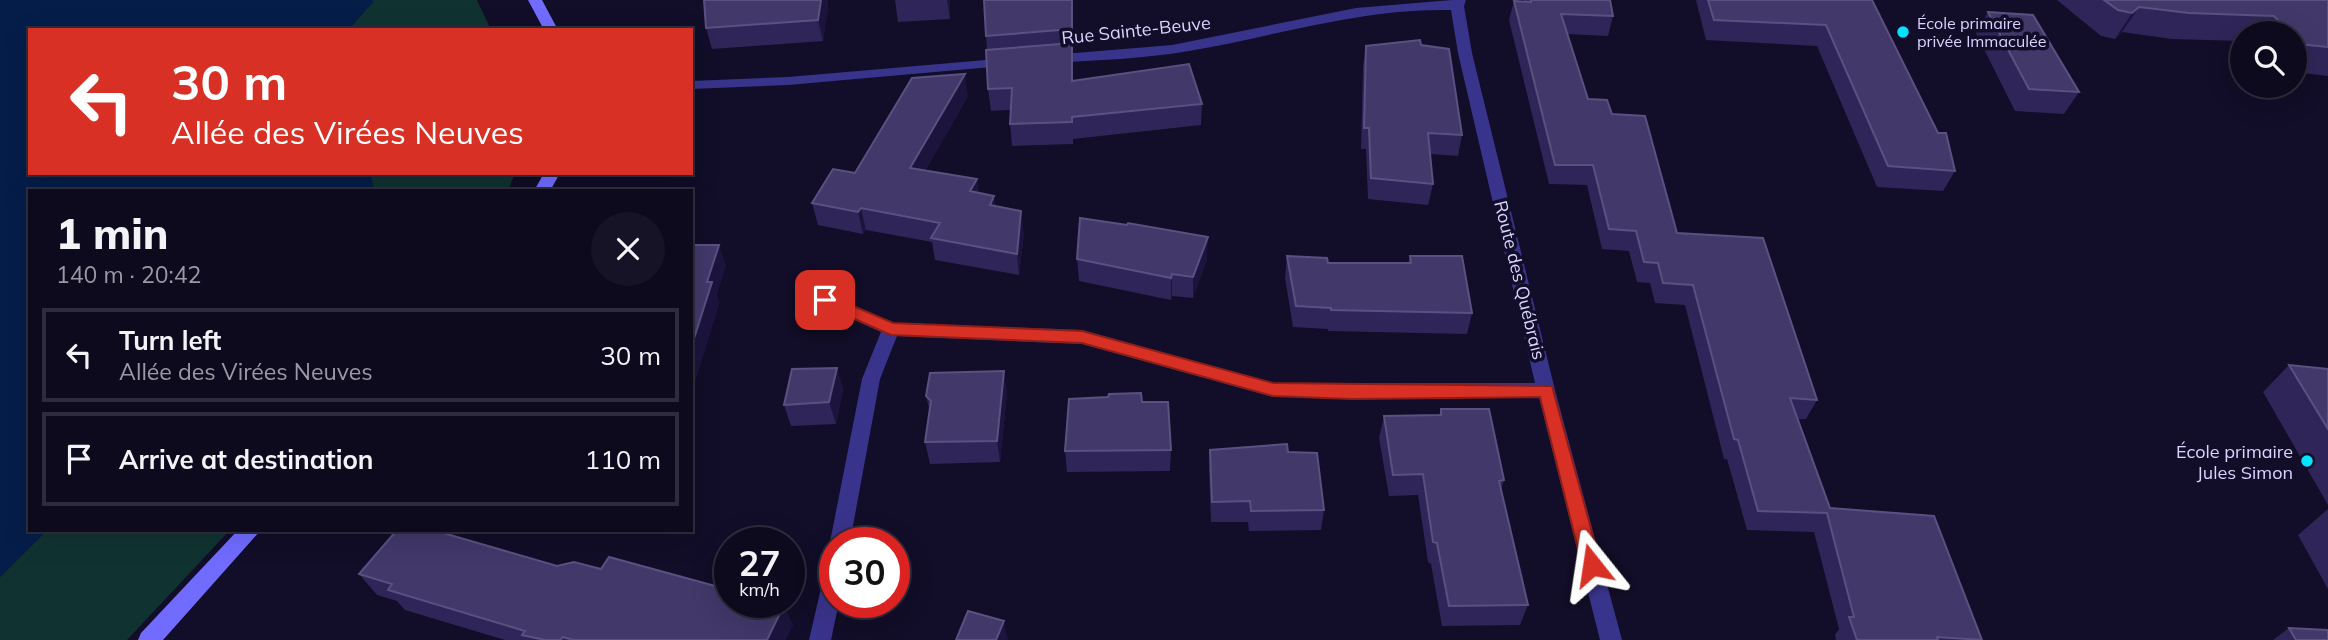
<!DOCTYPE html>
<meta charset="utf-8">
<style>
body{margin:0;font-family:Mulish,sans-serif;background:#171327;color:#f1f3f6;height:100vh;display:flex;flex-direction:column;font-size:26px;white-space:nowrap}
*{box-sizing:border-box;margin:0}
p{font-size:23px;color:#9b9aa4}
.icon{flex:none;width:38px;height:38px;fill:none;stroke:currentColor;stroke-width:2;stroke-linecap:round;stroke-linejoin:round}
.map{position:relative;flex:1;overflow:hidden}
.sheet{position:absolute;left:28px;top:189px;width:665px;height:343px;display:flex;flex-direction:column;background:#0e0a1e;border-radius:0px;box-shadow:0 7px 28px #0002,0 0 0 2px #2e2b3c}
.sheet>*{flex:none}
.top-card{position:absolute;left:28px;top:28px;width:665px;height:147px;border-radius:0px;box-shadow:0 7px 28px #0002,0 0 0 2px #2e2b3c;background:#d93025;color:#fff;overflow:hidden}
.buttons{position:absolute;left:2230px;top:21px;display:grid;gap:14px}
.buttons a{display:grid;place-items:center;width:77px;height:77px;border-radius:50%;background:#0e0a1e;box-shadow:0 7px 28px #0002,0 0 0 2px #2e2b3c;font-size:35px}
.speed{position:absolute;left:714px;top:527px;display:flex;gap:14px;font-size:35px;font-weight:700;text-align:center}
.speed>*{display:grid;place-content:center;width:91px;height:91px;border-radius:50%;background:#0e0a1e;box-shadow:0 7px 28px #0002,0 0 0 2px #2e2b3c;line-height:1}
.speed small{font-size:18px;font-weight:400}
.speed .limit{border:10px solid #d22;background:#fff;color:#111}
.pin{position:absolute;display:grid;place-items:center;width:60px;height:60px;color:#fff;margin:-30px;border-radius:14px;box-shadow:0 4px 10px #0006}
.me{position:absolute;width:77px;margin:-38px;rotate:345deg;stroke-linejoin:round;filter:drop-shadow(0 0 5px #0008)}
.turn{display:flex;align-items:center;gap:24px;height:147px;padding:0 28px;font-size:32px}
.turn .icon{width:91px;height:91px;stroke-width:2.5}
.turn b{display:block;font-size:49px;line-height:60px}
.round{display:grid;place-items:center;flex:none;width:74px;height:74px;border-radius:37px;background:#171327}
.overview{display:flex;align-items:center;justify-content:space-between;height:119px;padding:0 28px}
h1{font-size:42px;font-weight:800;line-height:52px}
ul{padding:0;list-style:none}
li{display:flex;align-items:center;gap:21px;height:94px;margin:0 14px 10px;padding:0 14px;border:4px solid #2e2b3c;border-radius:0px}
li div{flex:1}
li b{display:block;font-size:26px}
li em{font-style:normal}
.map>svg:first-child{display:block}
.green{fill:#103332}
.water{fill:#051d49}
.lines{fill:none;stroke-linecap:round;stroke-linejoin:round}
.street{fill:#39348b;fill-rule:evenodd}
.secondary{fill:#716cff;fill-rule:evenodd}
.wall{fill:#302558}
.shaded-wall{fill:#1c143d}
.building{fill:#42386a;stroke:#5a5181;stroke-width:2}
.route{fill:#d93025;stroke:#8d1f18;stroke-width:2}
.poi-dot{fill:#01e3ff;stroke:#120d28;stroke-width:2.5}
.labels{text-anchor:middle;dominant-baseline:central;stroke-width:7;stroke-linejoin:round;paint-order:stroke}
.far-poi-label{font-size:16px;fill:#dad5ff;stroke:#120d28;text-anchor:start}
.street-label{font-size:18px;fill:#dad5ff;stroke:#120d28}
.poi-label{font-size:18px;fill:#dad5ff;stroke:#120d28;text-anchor:end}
</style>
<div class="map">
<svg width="2328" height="640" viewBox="0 0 2328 640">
<rect width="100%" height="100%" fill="#120d28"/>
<!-- green -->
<path class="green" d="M372 0H477L491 30H348L373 2Z
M370 173H515L508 191H374Z
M47 530H230L127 640H0V577Z"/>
<!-- water -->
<path class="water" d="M0 0H372L373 2 348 30H30V173H370L374 191H30V530H47L0 577Z"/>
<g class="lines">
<!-- street -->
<path class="street" d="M1452 0H1466L1464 6 1472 53 1555 390 1622 640H1600L1539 397H1273L1082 344 897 336 880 379 850 542H835L833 548 830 542 862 379 881 332 819 304 816 300 819 296 825 294 893 323 1082 330 1273 383H1535L1458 53 1451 10C1361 8 1277 36 1189 51 1143 59 1097 60 1051 63L1044 59 1051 55 1172 45 1356 8Z
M1009 58 1014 59V65L788 85 691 89V81L788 77Z
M835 562V602H839L831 640H809L825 571 828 565Z"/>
<!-- secondary -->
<path class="secondary" d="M528 0H542L558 30H544Z
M544 173H560L550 191H534Z
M238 530H261L163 640H138L141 633Z"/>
</g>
<!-- wall -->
<path class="wall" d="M704 0H827L828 6 823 41 712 49 706 28Z
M895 0H950V19L898 22Z
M1073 0V80L1202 104 1201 125 1073 139V144L1012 146 1010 124V110L991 111 988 89 987 49 986 36Z
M1524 0H1610L1613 16 1608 36 1567 34 1588 99 1612 114 1677 233 1817 400 1806 419H1798L1830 508 1982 640H1836L1835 635 1839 629 1814 532 1747 530 1727 459H1724L1685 305 1655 303 1650 283 1637 282 1629 251 1602 249 1587 185 1549 184 1509 20 1514 1 1524 2Z
M1696 0H1872L1955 171 1943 191 1877 187 1817 46 1706 40Z
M2057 0H2328V76L2294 72V33H2242V41L2172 39 2122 32 2115 39 2101 36Z
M1988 12 2079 92 2064 114 2015 111 1976 33Z
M1366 46 1462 135 1458 156 1430 154 1433 184 1428 205 1368 199 1366 149H1361L1363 66Z
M968 96 925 171 979 193 995 206 1024 233 1019 275 935 260 932 242 866 230 863 234 818 225 812 203Z
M1287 256 1328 263H1408L1410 256 1472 313 1467 334 1328 331V329L1293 327 1285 278Z
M1077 259H1207L1193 298 1172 296 1171 300 1079 281Z
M2289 365 2328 369V505L2263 392Z
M837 368 843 390 836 424 791 426 784 405Z
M1007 393 1000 462 930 464 925 442 930 412 926 396Z
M1142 402 1171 450 1170 471 1067 472 1065 451Z
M1441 409 1504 480 1501 490 1528 605 1520 625 1442 626 1431 564 1428 562 1418 495 1389 496 1379 438 1384 416 1439 415Z
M1210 450 1288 452 1324 510 1321 530 1249 531 1248 522H1211L1209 471Z
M2328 509V589L2298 535Z
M359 574 793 625 785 640H505L405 610 397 601 377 595Z
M2289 628 2328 640H2273Z"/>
<!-- shaded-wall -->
<path class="shaded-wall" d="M821 0H827L828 6 823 41 818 20Z
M947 0H950V19Z
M1072 0H1073V51L1072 29Z
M2139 7 2122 32 2115 39 2132 13Z
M1072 43 1073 64V102L1072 81Z
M965 74 968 96 914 190 910 168Z
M977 179 980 200 970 191Z
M994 196 997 218 990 205Z
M861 208 866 230 863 234 858 212Z
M1021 211 1024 233 1019 275 1017 254Z
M1208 237 1207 259 1193 298V277Z
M719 245 726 266 717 295 720 302 691 395V348L707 282Z
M1172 274V296L1171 300V278Z
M837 368 843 390 836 424 829 402Z
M1004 371 1007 393 1000 462 997 441Z
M784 605 793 625 785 640H767Z
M1004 621 1008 640H996Z"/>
<!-- building -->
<path class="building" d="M704 0H821L818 20 706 28Z
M984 0H1072V29L986 36Z
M1531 0H1610L1613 16 1561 14 1588 99 1607 100 1612 114 1645 116 1677 233 1763 238 1817 400 1790 398 1830 508 1934 516 1982 640 1937 637 1938 640H1857L1849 617H1854L1827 513 1758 511 1738 440 1734 439 1693 285 1663 283 1658 263 1644 262 1636 231 1609 229 1593 165H1555L1514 1 1531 2Z
M1708 0H1872L1938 133H1946L1955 171 1888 166 1826 25 1714 20Z
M2104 0H2328V47L2298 44 2294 39V33H2289L2274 16 2189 13 2139 7 2132 13 2118 10Z
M1988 12 2033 15 2079 92 2029 89Z
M1420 40 1421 45 1449 49 1462 135 1428 133 1433 184 1371 178 1369 128H1364L1366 46Z
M1072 43V81L1189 64 1202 104 1072 117V122L1010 124 1012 88 988 89 986 50Z
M965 74 910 168 977 179 970 191 994 196 990 205 1021 211 1017 254 931 238 940 223 861 208 858 212 812 203 833 169 855 173 912 78Z
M1080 218 1127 225 1128 223 1208 237 1193 277 1172 274 1171 278 1077 259Z
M691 245H719L707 282H712L691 348Z
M1287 256 1327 258 1328 263H1411L1410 256H1462L1472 313 1331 310V308L1296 306Z
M2289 365 2328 369V429Z
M837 368 829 402 784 405 792 369Z
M1004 371 997 441 925 442 931 401 926 396 930 373Z
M1141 393 1142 402H1168L1171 450 1065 451 1069 399 1108 397 1109 394Z
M1441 409H1489L1504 480 1499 481 1528 605 1449 606 1437 543 1433 542 1423 474 1393 475 1384 416 1441 415Z
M1287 444 1288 452 1317 453 1324 510 1251 511 1250 501 1212 502 1210 450Z
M397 530H433L557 566 574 562 601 569 609 557 730 590V602H774L784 605 767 640H573L563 637 560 640H545L522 635 525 631 388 590 392 584 359 574Z
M968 611 1004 621 996 640H956Z
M2289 628 2328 630V640H2296Z"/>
<!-- route -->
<path class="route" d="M825 294 893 323 1082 331 1273 383 1552 386 1601 565 1598 571 1592 573 1585 571 1582 565 1540 397 1352 399 1273 396 1082 343 891 335 820 304 817 300Z"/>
<!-- markers -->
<g class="poi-dot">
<circle cx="1903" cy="32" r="7"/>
<circle cx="2307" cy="461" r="7"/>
</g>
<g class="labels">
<!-- far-poi labels -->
<g class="far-poi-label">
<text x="1917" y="23">École primaire<tspan x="1917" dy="18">privée Immaculée</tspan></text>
</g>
<!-- street labels -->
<g class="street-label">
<text transform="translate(1136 30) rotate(-6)">Rue Sainte-Beuve</text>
<text transform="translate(1520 280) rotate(76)">Route des Québrais</text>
</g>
<!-- poi labels -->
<g class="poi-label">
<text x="2293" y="451">École primaire<tspan x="2293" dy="21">Jules Simon</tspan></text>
</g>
</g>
</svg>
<div class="buttons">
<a><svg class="icon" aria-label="search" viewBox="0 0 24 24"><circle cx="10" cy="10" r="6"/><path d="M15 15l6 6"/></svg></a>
</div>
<div class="speed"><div>27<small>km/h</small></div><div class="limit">30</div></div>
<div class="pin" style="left:825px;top:300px;background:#d93025"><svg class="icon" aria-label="arrive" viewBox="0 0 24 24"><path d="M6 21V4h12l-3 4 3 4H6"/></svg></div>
<svg class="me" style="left:1592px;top:565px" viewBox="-20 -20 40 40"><path d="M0-17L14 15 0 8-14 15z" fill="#d93025" stroke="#fff" stroke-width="4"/></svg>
<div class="top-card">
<div class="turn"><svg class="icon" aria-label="left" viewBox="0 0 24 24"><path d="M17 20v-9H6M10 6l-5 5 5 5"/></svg><div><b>30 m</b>Allée des Virées Neuves</div></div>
</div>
<section class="sheet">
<div class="overview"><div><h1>1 min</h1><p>140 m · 20:42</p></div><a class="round"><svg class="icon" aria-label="close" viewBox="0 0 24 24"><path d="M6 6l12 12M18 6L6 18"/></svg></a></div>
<ul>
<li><svg class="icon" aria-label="left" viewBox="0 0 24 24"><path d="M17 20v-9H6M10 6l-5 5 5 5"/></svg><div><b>Turn left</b><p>Allée des Virées Neuves</p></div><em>30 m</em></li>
<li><svg class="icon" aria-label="arrive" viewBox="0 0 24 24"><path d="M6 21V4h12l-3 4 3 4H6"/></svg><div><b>Arrive at destination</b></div><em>110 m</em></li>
</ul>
</section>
</div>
